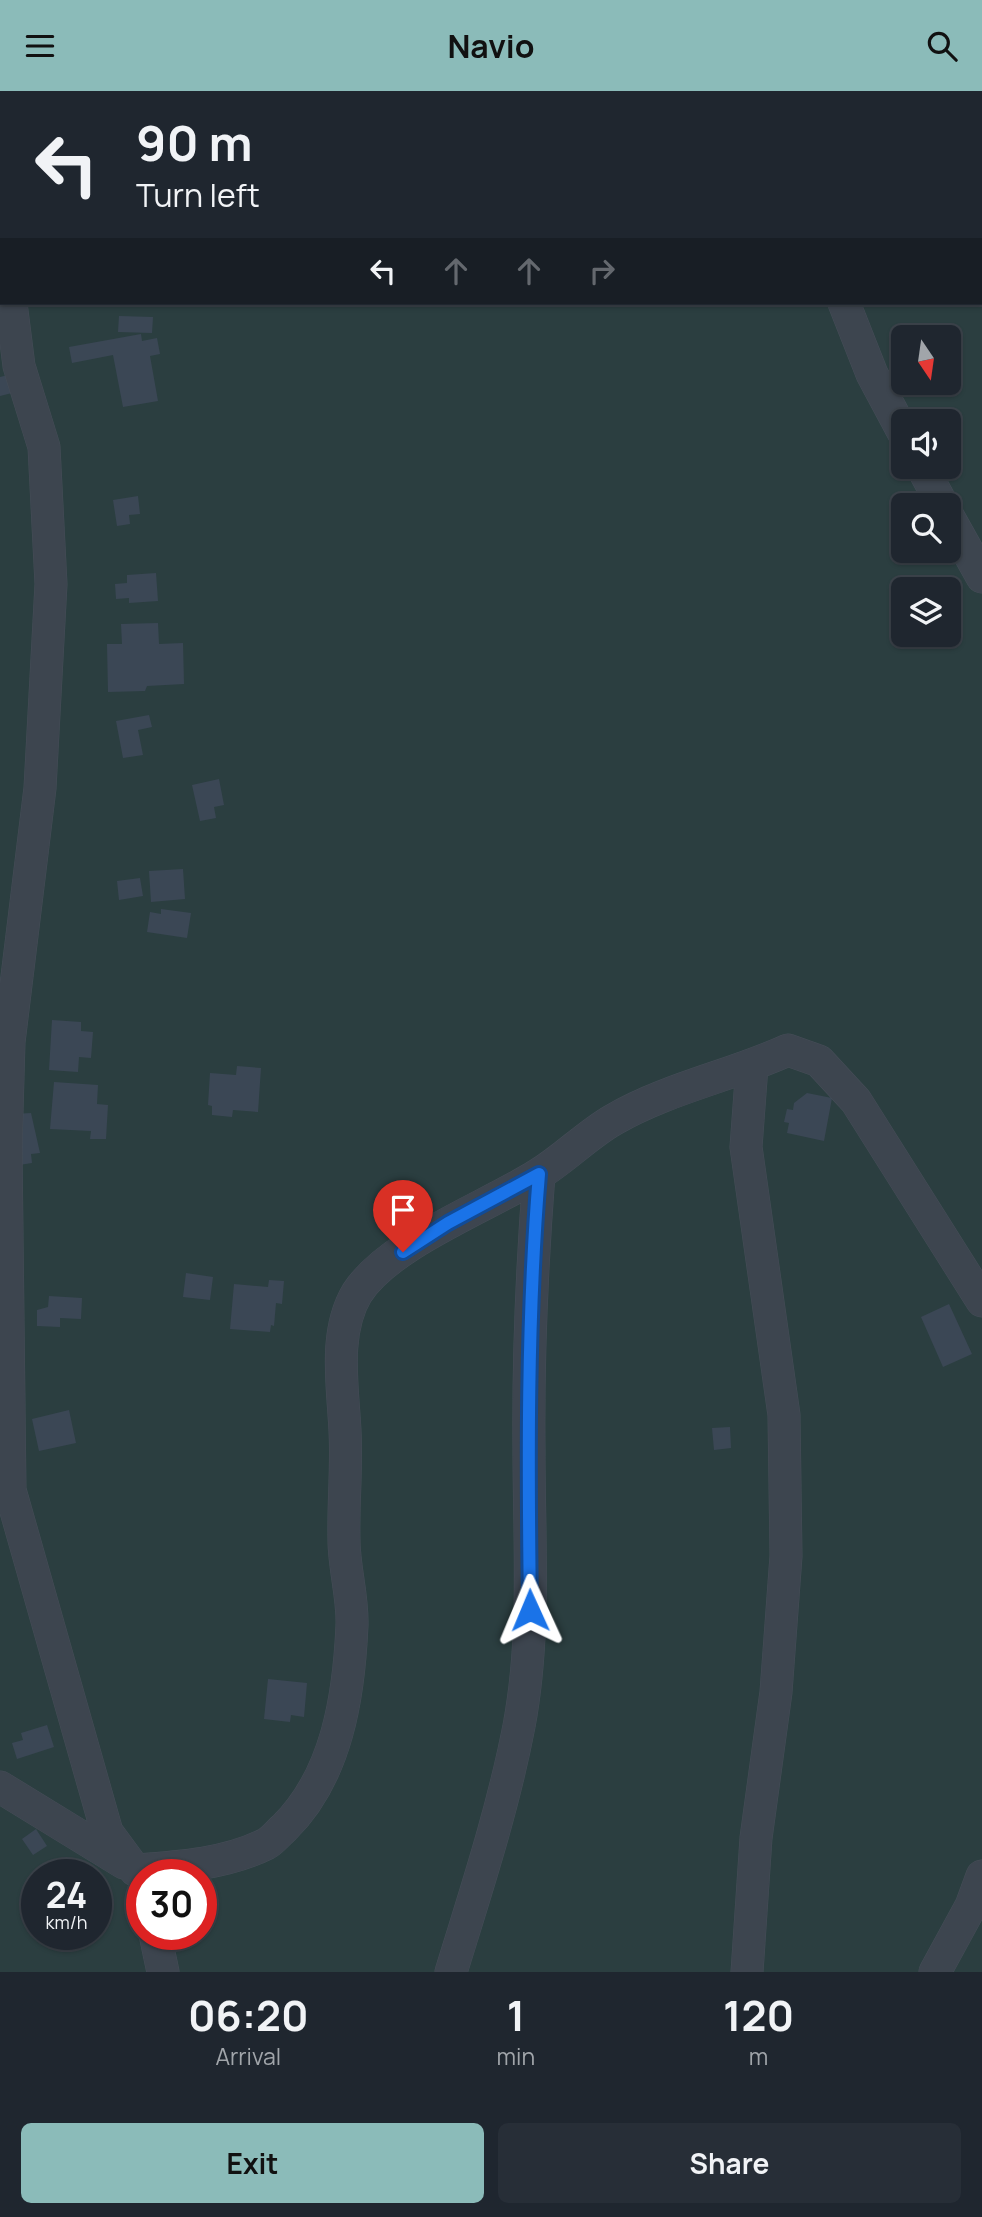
<!DOCTYPE html>
<style>
body{margin:0;font-family:Manrope,sans-serif;background:#272e37;color:#f1f3f6;height:100vh;display:flex;flex-direction:column;font-size:26px;white-space:nowrap}
*{box-sizing:border-box;margin:0}
p{font-size:23px;color:#a1a5aa}
.icon{flex:none;width:38px;height:38px;fill:none;stroke:currentColor;stroke-width:2;stroke-linecap:round;stroke-linejoin:round}
.map{position:relative;height:1881px;overflow:hidden}
.panel{display:flex;flex-direction:column;background:#1f262f;flex:1}
.panel>*{flex:none}
.top-card{position:absolute;left:0px;top:0px;width:984px;height:214px;box-shadow:0 2px 5px #0004,0 0 0 2px #3c434b;background:#1f262f;color:#f1f3f6;overflow:hidden}
.needle{width:46px;rotate:167deg}
.fabs{position:absolute;left:891px;top:234px;display:grid;gap:14px}
.fabs a{display:grid;place-items:center;width:70px;height:70px;border-radius:10px;background:#1f262f;box-shadow:0 2px 5px #0004,0 0 0 2px #3c434b;font-size:35px}
.speed{position:absolute;left:21px;top:1768px;display:flex;gap:14px;font-size:35px;font-weight:700;text-align:center}
.speed>*{display:grid;place-content:center;width:91px;height:91px;border-radius:50%;background:#1f262f;box-shadow:0 2px 5px #0004,0 0 0 2px #3c434b;line-height:1}
.speed small{font-size:18px;font-weight:400}
.speed .limit{border:10px solid #d22;background:#fff;color:#111}
.pin{position:absolute;display:grid;place-items:center;width:60px;height:60px;color:#fff;margin:-72px -30px;border-radius:50% 50% 50% 0;rotate:-45deg;box-shadow:0 0 7px #0007}
.pin .icon{rotate:45deg}
.me{position:absolute;width:77px;margin:-38px;rotate:359deg;stroke-linejoin:round;filter:drop-shadow(0 0 5px #0008)}
.turn{display:flex;align-items:center;gap:24px;height:147px;padding:0 21px;font-size:32px}
.turn .icon{width:91px;height:91px;stroke-width:2.5}
.turn b{display:block;font-size:49px;line-height:60px}
.lanes{display:flex;align-items:center;height:66px;padding:0 21px;background:#0003;justify-content:center;gap:35px;direction:ltr}
.lanes .off{opacity:.35}
.eta{display:flex;justify-content:space-evenly;align-items:center;height:119px;text-align:center}
.eta b{font-size:42px;font-weight:700;line-height:49px}
.primary-button{display:flex;gap:14px;margin-top:auto;padding:14px 21px}
.primary-button a{flex:1;height:80px;border-radius:10px;background:#8bbbb9;color:#111;font-size:28px;font-weight:700;line-height:80px;text-align:center}
.primary-button a+a{background:#272e37;color:#f1f3f6}
header{display:flex;justify-content:space-between;align-items:center;height:91px;padding:0 21px;background:#8bbbb9;color:#111;font-size:32px;font-weight:700}
.map>svg:first-child{display:block}
.green{fill:#2b3e40;fill-rule:evenodd}
.building{fill:#3b4755}
.lines{fill:none;stroke-linecap:round;stroke-linejoin:round}
.minor-casing{stroke:#464e58;stroke-width:33}
.minor{stroke:#3d454f;stroke-width:32}
.route-casing{stroke:#114b97;stroke-width:18}
.route{stroke:#1a73e8;stroke-width:12}
</style>
<header><svg class="icon" aria-label="menu" viewBox="0 0 24 24"><path d="M4 6h16M4 12h16M4 18h16"/></svg>Navio<svg class="icon" aria-label="search" viewBox="0 0 24 24"><circle cx="10" cy="10" r="6"/><path d="M15 15l6 6"/></svg></header>
<div class="map">
<svg width="982" height="1881" viewBox="0 0 982 1881">
<rect width="100%" height="100%" fill="#29333f"/>
<!-- green -->
<path class="green" d="M0 0H982V1881H0ZM2 2H982V212H2ZM903 247H948V292H903ZM903 331H948V376H903ZM903 415H948V460H903ZM903 499H948V544H903ZM37 1783H96V1843H37ZM142 1783H201V1843H142Z"/>
<!-- building -->
<path class="building" d="M119 225 153 226 152 242 118 241Z
M141 243 142 250 157 247 160 263 150 265 158 310 123 316 113 264 72 272 69 256Z
M8 284 12 302 0 305V286Z
M138 405 140 423 129 424 130 433 117 435 113 409Z
M156 482 158 510 129 512V507L116 508 115 493 127 492V484Z
M158 532 159 553 183 552 184 593 147 595 145 600 108 601 107 553H122L121 533Z
M149 624 152 636 138 639 143 664 123 667 116 630Z
M219 688 224 714 214 716 216 727 200 730 192 694Z
M183 778 185 808 151 811 149 780Z
M140 787 143 805 119 809 117 790Z
M161 818 191 822 187 847 147 841 150 821 161 823Z
M52 929 81 931V940L93 941 91 967 79 966 78 981 49 979Z
M237 975 261 977 258 1021 233 1019 232 1026 212 1024V1015L208 1014 210 982 236 984Z
M54 991 98 994 97 1013 108 1014 106 1048H90L91 1040 50 1038Z
M807 1002 832 1007 824 1050 787 1042 789 1032 784 1031 787 1018 793 1019 794 1012Z
M31 1022 40 1062 31 1063 32 1072 19 1074 14 1023Z
M186 1182 213 1186 210 1209 183 1206Z
M269 1189 284 1190 282 1213 276 1212 274 1235 271 1234 270 1241 230 1238 234 1193 268 1196Z
M49 1205 82 1207 81 1228 60 1227V1236L37 1235V1219L48 1216Z
M949 1213 972 1263 943 1276 921 1226Z
M69 1319 76 1352 39 1360 32 1328Z
M730 1336 731 1357 714 1359 712 1337Z
M268 1588 307 1592 304 1626 291 1624 290 1631 264 1628Z
M47 1634 54 1656 17 1668 12 1652 23 1649 21 1642Z
M36 1738 47 1755 33 1764 22 1748Z"/>
<g class="lines">
<defs>
<path id="minor" d="M743 0V2
M53 2 54 0
M11 212 19 275 44 356 51 493 40 697 9 951 6 1056 10 1399 107 1741 135 1779C179 1776 226 1773 266 1753 273 1749 278 1742 284 1737 337 1685 349 1605 352 1534 353 1506 344 1477 344 1449 343 1413 347 1376 345 1340 343 1296 333 1242 357 1202 389 1152 489 1115 539 1083 565 1067 587 1044 613 1029 668 997 731 985 788 959L819 970 856 1010 982 1210
M844 212 872 283 903 341
M922 376 943 415
M948 425 982 486
M0 1696 124 1772
M155 1843 163 1881
M451 1881C476 1800 503 1718 519 1635 536 1545 529 1450 529 1359 528 1267 532 1175 539 1083
M747 1881 756 1747 776 1601 786 1465 784 1324 746 1056 752 975
M935 1881 971 1815 982 1785"/>
</defs>
<!-- minor casing -->
<use href="#minor" class="minor-casing"/>
<!-- minor -->
<use href="#minor" class="minor"/>
</g>
<g class="lines">
<defs>
<path id="route" d="M403 1161 448 1132 539 1083C527 1228 528 1373 530 1519"/>
</defs>
<!-- route casing -->
<use href="#route" class="route-casing"/>
<!-- route -->
<use href="#route" class="route"/>
</g>
</svg>
<div class="fabs">
<a><svg class="needle" viewBox="-14 -14 28 28"><path d="M0-13l5 13h-10z" fill="#e53935"/><path d="M0 13l5-13h-10z" fill="#a1a5aa"/></svg></a>
<a><svg class="icon" aria-label="sound" viewBox="0 0 24 24"><path d="M4 9h4l5-4v14l-5-4H4zM17 9q2 3 0 6"/></svg></a>
<a><svg class="icon" aria-label="search" viewBox="0 0 24 24"><circle cx="10" cy="10" r="6"/><path d="M15 15l6 6"/></svg></a>
<a><svg class="icon" aria-label="layers" viewBox="0 0 24 24"><path d="M12 4l9 5-9 5-9-5zM3 14l9 5 9-5"/></svg></a>
</div>
<div class="speed"><div>24<small>km/h</small></div><div class="limit">30</div></div>
<div class="pin" style="left:403px;top:1161px;background:#d93025"><svg class="icon" aria-label="arrive" viewBox="0 0 24 24"><path d="M6 21V4h12l-3 4 3 4H6"/></svg></div>
<svg class="me" style="left:530px;top:1519px" viewBox="-20 -20 40 40"><path d="M0-17L14 15 0 8-14 15z" fill="#1a73e8" stroke="#fff" stroke-width="4"/></svg>
<div class="top-card">
<div class="turn"><svg class="icon" aria-label="left" viewBox="0 0 24 24"><path d="M17 20v-9H6M10 6l-5 5 5 5"/></svg><div><b>90 m</b>Turn left</div></div>
<div class="lanes"><svg class="icon" aria-label="left" viewBox="0 0 24 24"><path d="M17 20v-9H6M10 6l-5 5 5 5"/></svg><svg class="icon off" aria-label="ahead" viewBox="0 0 24 24"><path d="M12 20V5M6 11l6-6 6 6"/></svg><svg class="icon off" aria-label="ahead" viewBox="0 0 24 24"><path d="M12 20V5M6 11l6-6 6 6"/></svg><svg class="icon off" aria-label="right" viewBox="0 0 24 24"><path d="M7 20v-9h11M14 6l5 5-5 5"/></svg></div>
</div>
</div>
<section class="panel">
<div class="eta">
<div><b>06:20</b><p>Arrival</p></div>
<div><b>1</b><p>min</p></div>
<div><b>120</b><p>m</p></div>
</div>
<div class="primary-button"><a>Exit</a><a>Share</a></div>
</section>
